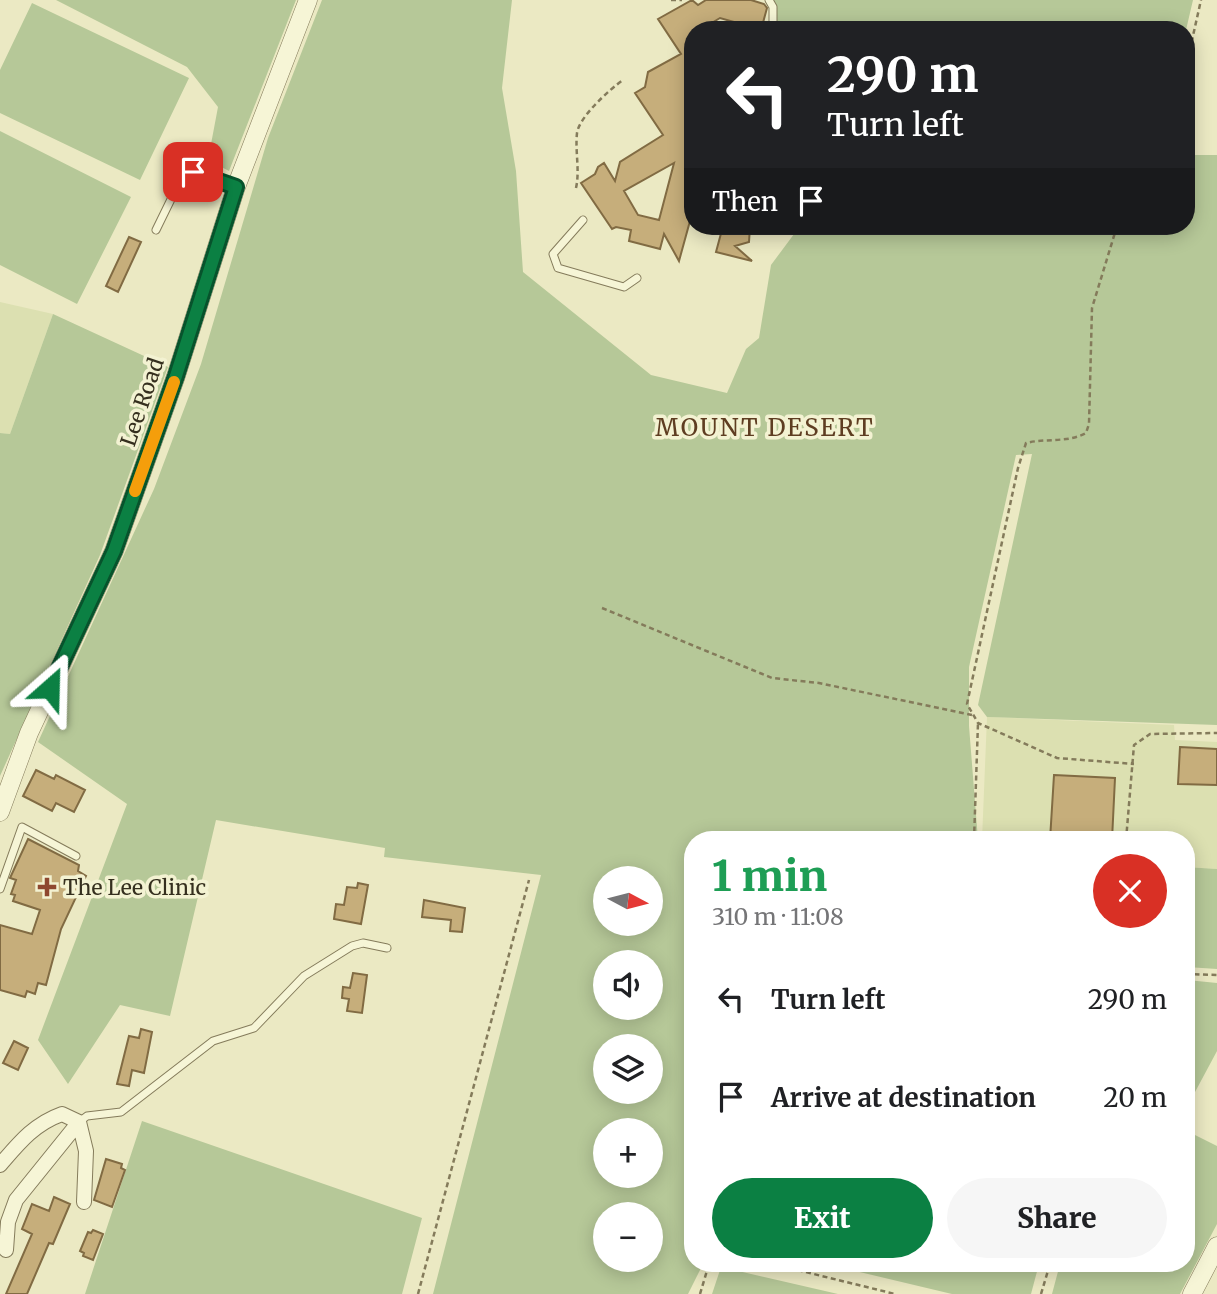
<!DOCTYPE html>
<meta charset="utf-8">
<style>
body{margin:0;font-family:Merriweather,serif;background:#f6f6f6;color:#202124;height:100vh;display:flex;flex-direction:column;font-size:26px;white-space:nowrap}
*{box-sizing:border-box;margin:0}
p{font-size:23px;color:#757577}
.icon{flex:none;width:38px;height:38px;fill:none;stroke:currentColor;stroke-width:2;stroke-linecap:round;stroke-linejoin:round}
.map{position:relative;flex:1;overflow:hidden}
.side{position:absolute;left:684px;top:831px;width:511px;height:441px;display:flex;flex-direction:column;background:#fff;border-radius:28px;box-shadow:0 4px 18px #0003}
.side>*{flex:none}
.top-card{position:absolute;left:684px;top:21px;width:511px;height:214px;border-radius:28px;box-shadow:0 4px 18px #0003;background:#202124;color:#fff;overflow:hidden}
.needle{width:46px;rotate:97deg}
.fabs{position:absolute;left:593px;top:866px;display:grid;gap:14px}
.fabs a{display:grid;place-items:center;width:70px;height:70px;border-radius:50%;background:#fff;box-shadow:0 4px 18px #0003;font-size:35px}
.pin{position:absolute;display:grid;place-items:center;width:60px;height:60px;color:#fff;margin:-30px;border-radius:14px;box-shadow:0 4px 10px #0006}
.me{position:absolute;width:77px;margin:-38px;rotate:25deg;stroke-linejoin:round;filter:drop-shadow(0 0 5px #0008)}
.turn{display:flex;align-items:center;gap:24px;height:147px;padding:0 28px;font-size:32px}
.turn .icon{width:91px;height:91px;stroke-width:2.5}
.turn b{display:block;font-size:49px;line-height:60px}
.then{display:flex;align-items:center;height:66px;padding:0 28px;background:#0003;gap:14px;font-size:26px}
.round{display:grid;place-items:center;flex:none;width:74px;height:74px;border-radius:37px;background:#f6f6f6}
.overview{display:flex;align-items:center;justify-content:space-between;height:119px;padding:0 28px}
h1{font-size:42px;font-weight:800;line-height:52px;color:#1e9e55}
.action{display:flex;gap:14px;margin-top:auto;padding:14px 28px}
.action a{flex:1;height:80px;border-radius:42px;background:#0b8043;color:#fff;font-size:28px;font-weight:800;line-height:80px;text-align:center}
.action a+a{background:#f6f6f6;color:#202124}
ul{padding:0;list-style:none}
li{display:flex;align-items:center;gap:21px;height:98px;padding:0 28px}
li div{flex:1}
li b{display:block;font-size:26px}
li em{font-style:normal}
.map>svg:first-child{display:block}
.farmland{fill:#dce0b1}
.green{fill:#b6c898;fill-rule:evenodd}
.building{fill:#c6ae7b;stroke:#816b43;stroke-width:2;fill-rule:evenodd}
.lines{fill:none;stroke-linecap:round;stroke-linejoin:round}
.service-casing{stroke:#847b5b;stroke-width:9}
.minor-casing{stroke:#847b5b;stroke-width:16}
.tertiary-casing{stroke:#847b5b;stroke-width:19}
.path{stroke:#847b5b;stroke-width:2.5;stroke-dasharray:5 3.5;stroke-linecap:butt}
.service{stroke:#f6f5d6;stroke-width:7}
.minor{stroke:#f6f5d6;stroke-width:14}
.tertiary{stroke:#f6f5d6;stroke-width:18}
.route-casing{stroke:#07532c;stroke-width:18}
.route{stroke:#0b8043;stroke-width:12}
.slow{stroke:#f59e0b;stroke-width:12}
.poi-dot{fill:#8e472f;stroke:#f3f2d2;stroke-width:2.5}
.labels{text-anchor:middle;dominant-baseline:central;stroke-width:7;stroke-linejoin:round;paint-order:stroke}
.street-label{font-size:21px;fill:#352f1e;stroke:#f3f2d2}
.poi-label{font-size:21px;fill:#352f1e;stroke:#f3f2d2;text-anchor:start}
.quarter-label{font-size:24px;letter-spacing:2px;fill:#5e3d21;stroke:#f3f2d2}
</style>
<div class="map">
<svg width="1217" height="1294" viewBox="0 0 1217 1294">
<rect width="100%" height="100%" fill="#ebe9c3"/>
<!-- farmland -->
<path class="farmland" d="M0 302 53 314 10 434 0 433Z
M987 717 1174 725 1175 740 1217 742V869L1187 867 1186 840H982Z"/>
<!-- green -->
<path class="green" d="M56 0H296L229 171 208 160 218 107 187 67Z
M322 0H512L502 88 516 171 523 272 651 375 727 393 746 349 759 338 771 265 800 226H1186L1187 155H1217V725L987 717 978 705 1032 454 1016 455 969 667V726L978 840H693V1264H703L688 1294H433L541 875 384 857 385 848 216 820 170 1016 120 1005 68 1084 38 1040 127 804 38 742 154 489 201 364 268 138ZM606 878H651V924H606ZM606 962H651V1008H606ZM606 1046H651V1092H606ZM606 1130H651V1176H606ZM606 1214H651V1260H606Z
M771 0H1193L1186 30H778L772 18Z
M32 3 189 78 140 180 0 113V70Z
M0 131 131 197 77 304 0 265Z
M53 314 168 367 100 555 0 776V433L10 434Z
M1186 867 1217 869V969L1187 967Z
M1187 980 1217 983V1051L1187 1107Z
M142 1121 422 1218 402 1294H85Z
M1187 1131 1217 1146V1224L1180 1294H1052L1060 1264H1186Z
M826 1264H1039L1031 1294H952Z
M721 1267 838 1294H712Z"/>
<!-- building -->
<path class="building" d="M692 0 698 5 706 0H751L764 4 767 8 761 30H732L734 22 720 18 700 30H693V210L679 261 664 234 660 249 629 241 631 230 616 227 612 229 581 183 595 174 598 167 604 163 615 181 620 162 663 135 635 93 645 87 648 72 681 54 658 19ZM674 163 659 220 638 215 624 191Z
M723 226H750L749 242 735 246 752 261 716 252Z
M129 237 141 242 118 292 106 286Z
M1180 747 1217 749V785L1178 784Z
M36 770 54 779 56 775 85 790 74 812 56 803 52 811 23 796Z
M1054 775 1115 778 1112 840H1050Z
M28 839 79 865 78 871 86 876 61 929 46 985 38 983 35 994 27 991 25 997 0 990V925L32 934 40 910 13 901 15 895 11 894 16 880 10 878Z
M358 883 368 885 361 924 334 919 336 904 344 905 347 887 357 888Z
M424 900 465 908 462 932 450 931 451 920 422 917Z
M353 973 367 975 362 1013 347 1011 349 999 342 998 343 987 350 988Z
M141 1029 152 1032 144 1073 132 1070 129 1086 117 1084 129 1036 139 1038Z
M14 1041 28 1048 18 1070 3 1063Z
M106 1159 122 1164 121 1168 125 1170 112 1207 94 1200Z
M54 1197 70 1204 53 1244 49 1243 27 1294H6L32 1234 22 1229 32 1204 49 1211Z
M93 1230 103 1234 93 1260 83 1256 84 1253 80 1251 88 1232 91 1233Z"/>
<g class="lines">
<defs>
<path id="service" d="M769 0 773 7V30
M583 220 553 254 558 268 624 287 637 278
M156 230 177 187 193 172 235 187
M0 889 22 827 76 856
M79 1122 87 1116 121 1112 213 1041 254 1028 304 976 352 946 363 943 387 948"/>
<path id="minor" d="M79 1122 86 1151 84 1202
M0 1165C19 1143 34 1124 62 1114L79 1122 16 1200 8 1222 6 1250"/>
<path id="tertiary" d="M0 812 29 733 114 551 176 376 236 187 308 0
M1192 1294 1217 1246"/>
</defs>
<!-- service casing -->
<use href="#service" class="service-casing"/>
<!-- minor casing -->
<use href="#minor" class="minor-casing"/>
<!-- tertiary casing -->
<use href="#tertiary" class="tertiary-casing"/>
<!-- path -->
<path class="path" d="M671 0H682
M1186 67 1201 0
M576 188C580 170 575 152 577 133 579 117 610 89 623 80
M1117 226 1092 308 1089 424 1086 433C1068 443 1046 438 1026 443L1018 468 967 704 978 723 1057 758 1134 764
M602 608 772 678 819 683 972 715
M974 840 978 723
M1126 840 1134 745 1150 734 1217 733
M1186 974 1217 975
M773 1264 895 1294
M418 1294 529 880
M700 1294 709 1264
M1041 1294 1050 1264"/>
<!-- service -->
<use href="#service" class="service"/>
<!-- minor -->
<use href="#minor" class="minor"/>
<!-- tertiary -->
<use href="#tertiary" class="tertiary"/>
</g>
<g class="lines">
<defs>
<path id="route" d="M50 688 114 551 176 376 236 187 193 172"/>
</defs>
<!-- route casing -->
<use href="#route" class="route-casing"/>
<!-- route -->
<use href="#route" class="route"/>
<!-- slow -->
<path class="slow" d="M135 491 174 382"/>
</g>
<!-- markers -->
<path class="poi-dot" d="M43.5 876.5h7v7h7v7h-7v7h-7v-7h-7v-7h7z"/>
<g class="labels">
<!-- street labels -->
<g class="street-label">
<text transform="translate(142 402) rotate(-71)">Lee Road</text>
</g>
<!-- poi labels -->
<g class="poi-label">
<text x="63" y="887">The Lee Clinic</text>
</g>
<!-- quarter labels -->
<g class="quarter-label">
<text x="765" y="427">MOUNT DESERT</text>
</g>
</g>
</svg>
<div class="fabs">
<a><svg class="needle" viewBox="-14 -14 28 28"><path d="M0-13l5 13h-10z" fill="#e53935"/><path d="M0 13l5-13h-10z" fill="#757577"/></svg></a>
<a><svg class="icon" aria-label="sound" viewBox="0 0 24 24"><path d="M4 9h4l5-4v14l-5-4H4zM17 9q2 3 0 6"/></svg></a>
<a><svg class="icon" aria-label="layers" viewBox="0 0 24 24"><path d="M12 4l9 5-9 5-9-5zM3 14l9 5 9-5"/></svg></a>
<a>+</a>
<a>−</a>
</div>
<div class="pin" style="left:193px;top:172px;background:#d93025"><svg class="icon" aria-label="arrive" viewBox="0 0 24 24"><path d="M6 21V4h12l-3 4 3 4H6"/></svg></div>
<svg class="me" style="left:50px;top:688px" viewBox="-20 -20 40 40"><path d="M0-17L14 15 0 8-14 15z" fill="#0b8043" stroke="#fff" stroke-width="4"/></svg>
<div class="top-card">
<div class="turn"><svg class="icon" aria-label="left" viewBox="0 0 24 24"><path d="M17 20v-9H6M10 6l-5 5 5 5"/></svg><div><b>290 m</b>Turn left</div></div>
<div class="then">Then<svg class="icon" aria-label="arrive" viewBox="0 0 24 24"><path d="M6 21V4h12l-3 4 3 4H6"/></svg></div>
</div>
<section class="side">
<div class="overview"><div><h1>1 min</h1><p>310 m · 11:08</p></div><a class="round" style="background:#d93025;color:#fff"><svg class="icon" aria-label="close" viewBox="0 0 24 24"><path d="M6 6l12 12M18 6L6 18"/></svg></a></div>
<ul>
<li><svg class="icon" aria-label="left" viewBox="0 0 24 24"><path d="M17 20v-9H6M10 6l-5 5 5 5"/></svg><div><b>Turn left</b></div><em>290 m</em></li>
<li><svg class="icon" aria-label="arrive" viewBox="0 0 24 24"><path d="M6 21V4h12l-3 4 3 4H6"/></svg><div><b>Arrive at destination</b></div><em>20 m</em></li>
</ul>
<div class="action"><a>Exit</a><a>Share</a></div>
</section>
</div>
